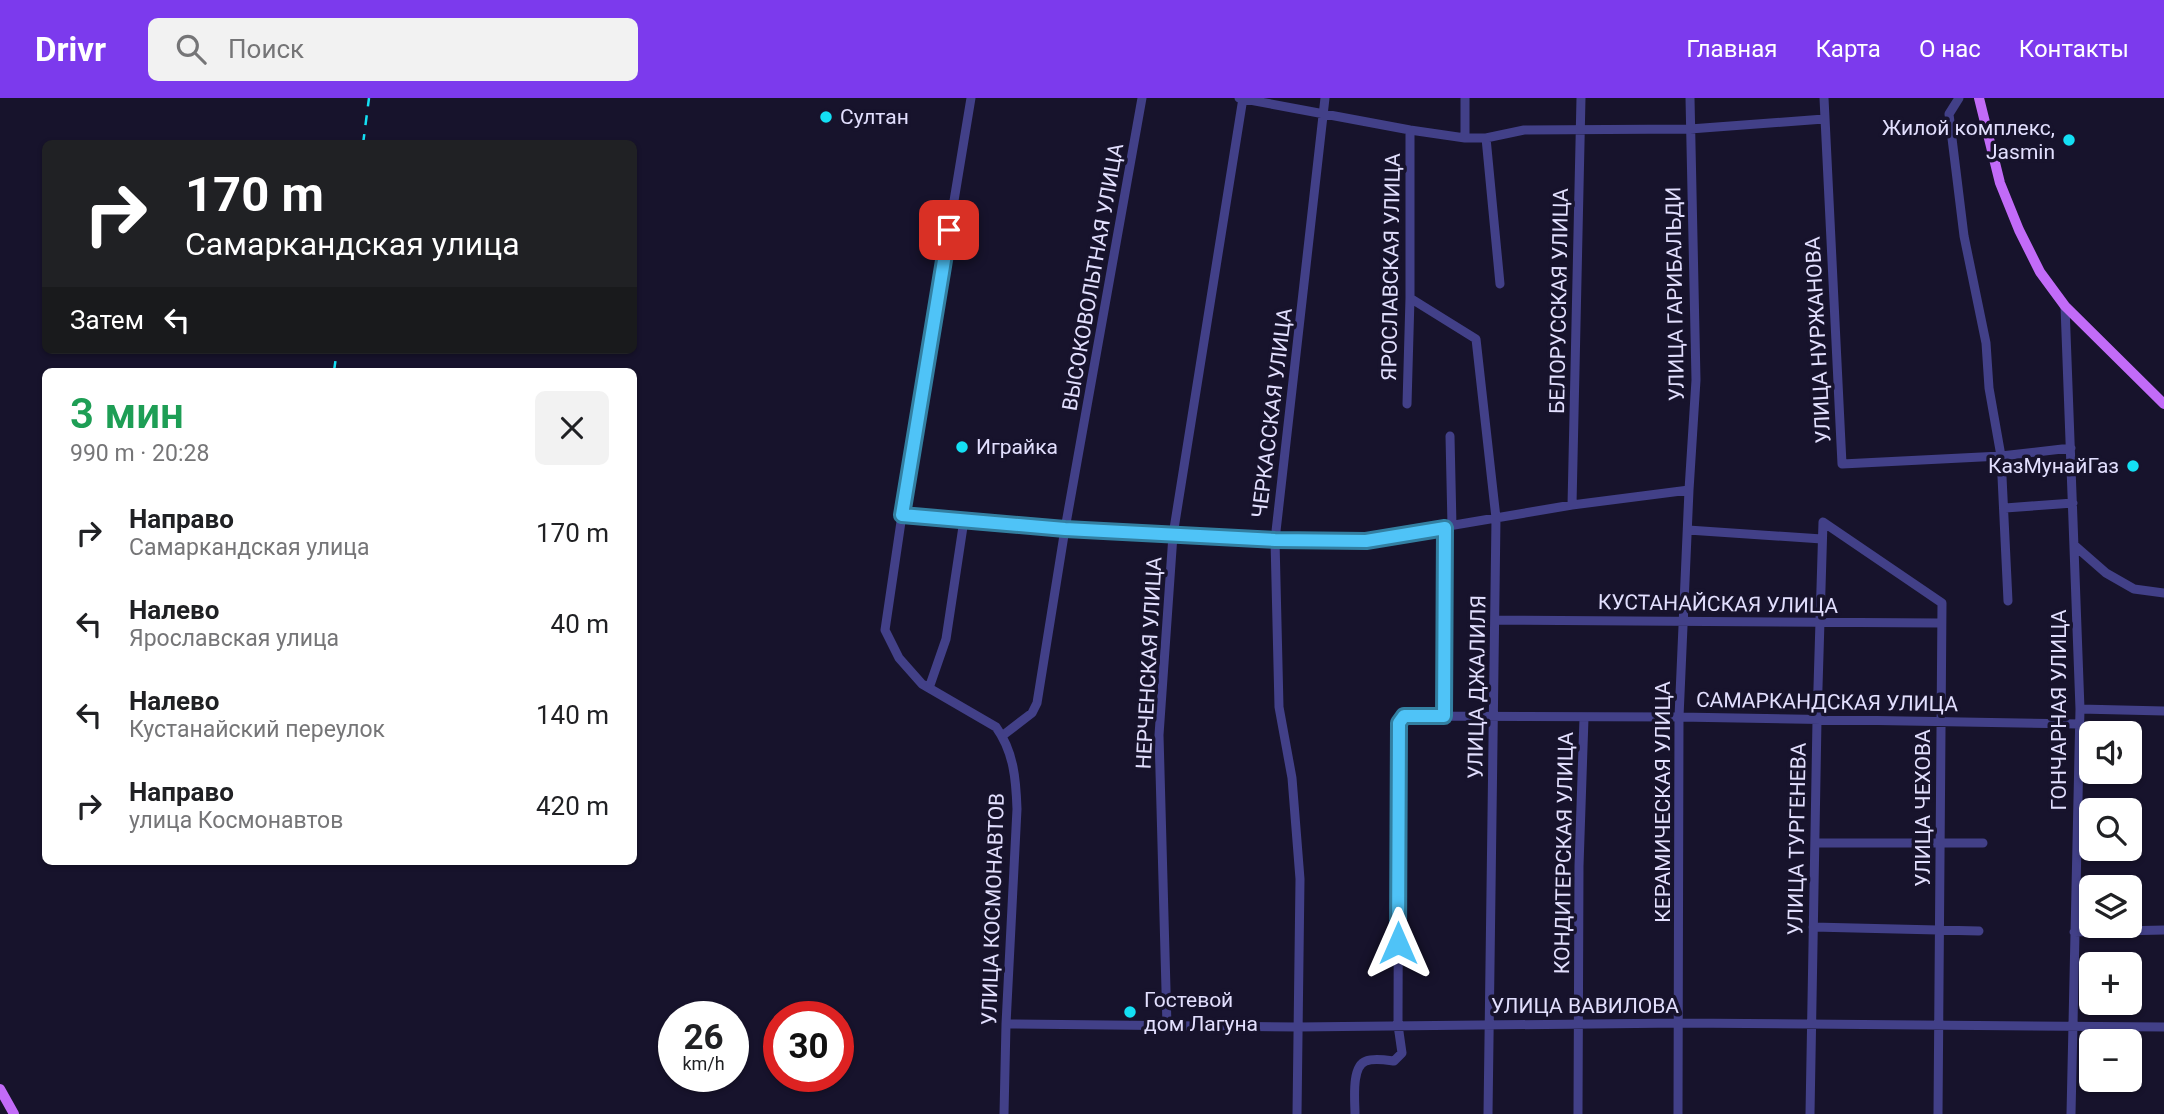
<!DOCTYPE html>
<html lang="ru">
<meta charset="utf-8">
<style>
body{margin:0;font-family:Roboto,sans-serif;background:#f2f2f2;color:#202124;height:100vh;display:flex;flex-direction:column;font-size:26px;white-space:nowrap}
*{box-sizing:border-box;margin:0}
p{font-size:23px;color:#757577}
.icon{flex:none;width:38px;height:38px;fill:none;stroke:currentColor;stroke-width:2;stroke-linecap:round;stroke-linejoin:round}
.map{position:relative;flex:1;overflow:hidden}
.sheet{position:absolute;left:42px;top:270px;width:595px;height:497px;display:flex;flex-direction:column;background:#fff;border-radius:10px;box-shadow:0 2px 5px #0004}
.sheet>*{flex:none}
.guide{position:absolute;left:42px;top:42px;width:595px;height:214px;border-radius:10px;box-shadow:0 2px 5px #0004;background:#202124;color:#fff;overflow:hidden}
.tools{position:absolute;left:2079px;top:623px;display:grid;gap:14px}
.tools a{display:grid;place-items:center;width:63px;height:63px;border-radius:10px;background:#fff;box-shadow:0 2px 5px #0004;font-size:35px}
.speed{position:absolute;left:658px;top:903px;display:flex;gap:14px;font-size:35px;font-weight:700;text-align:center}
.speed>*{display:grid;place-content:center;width:91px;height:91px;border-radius:50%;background:#fff;box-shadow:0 2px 5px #0004;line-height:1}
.speed small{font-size:18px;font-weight:400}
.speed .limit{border:10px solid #d22;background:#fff;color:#111}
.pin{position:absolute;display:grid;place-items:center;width:60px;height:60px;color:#fff;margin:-30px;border-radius:14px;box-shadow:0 4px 10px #0006}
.me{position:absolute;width:77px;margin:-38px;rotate:0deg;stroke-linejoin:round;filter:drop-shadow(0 0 5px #0008)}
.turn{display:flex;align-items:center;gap:24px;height:147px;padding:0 28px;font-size:32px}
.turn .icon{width:91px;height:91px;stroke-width:2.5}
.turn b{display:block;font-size:49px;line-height:60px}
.then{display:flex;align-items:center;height:66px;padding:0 28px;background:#0003;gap:14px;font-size:26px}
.round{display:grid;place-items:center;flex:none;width:74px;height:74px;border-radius:10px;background:#f2f2f2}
.overview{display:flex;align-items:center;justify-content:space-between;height:119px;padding:0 28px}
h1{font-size:42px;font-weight:600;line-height:52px;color:#1e9e55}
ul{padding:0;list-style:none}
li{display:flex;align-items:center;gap:21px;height:91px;padding:0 28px}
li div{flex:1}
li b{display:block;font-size:26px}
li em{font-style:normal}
header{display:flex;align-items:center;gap:42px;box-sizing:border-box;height:98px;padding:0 35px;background:#7c3aed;color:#fff}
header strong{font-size:33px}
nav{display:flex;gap:38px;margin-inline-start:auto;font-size:24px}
.search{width:490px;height:63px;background:#f2f2f2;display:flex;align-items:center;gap:18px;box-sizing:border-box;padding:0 24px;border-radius:10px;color:#757577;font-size:26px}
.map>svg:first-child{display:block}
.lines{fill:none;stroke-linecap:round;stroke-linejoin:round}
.minor{stroke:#424088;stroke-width:9}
.major{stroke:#c26bf8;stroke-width:10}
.rail{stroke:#14e0f4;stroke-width:2.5;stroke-dasharray:10 9;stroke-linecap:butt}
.route-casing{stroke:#337fa1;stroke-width:18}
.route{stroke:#4fc3f7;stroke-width:12}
.poi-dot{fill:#14e0f4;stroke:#17132c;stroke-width:2.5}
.labels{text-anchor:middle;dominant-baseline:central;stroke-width:7;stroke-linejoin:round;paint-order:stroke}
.poi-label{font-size:21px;fill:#e2dffe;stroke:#17132c;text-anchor:start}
.street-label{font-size:21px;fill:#e2dffe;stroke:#17132c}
</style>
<header>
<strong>Drivr</strong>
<div class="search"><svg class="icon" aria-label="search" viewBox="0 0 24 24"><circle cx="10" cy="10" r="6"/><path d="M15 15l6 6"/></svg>Поиск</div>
<nav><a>Главная</a><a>Карта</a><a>О нас</a><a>Контакты</a></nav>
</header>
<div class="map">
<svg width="2164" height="1016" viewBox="0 0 2164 1016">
<rect width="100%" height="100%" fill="#17132c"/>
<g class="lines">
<!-- minor -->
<path class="minor" d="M971 0 902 417 885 532 899 560 922 586 996 629C1014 654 1016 682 1017 711L1006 926 1004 1016
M1239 0 1410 32 1465 40H1486L1524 32 1690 31 1824 21
M1465 0V40
M1824 0 1842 366 2001 358 2071 350
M1959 0 1949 16 1964 138 1986 245 1989 290 2001 358 2008 503
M1486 40 1500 186
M1410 200 1476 241 1496 420 1488 1016
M2065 208 2080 611 2071 1016
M1407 306 1410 200V32
M1450 338 1452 428
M1572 407 1581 0
M2005 410 2073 405
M902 417 1065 431 1275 442H1366L1572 407 1689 392
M1823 424 1942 505 1938 1016
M1688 432 1822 441
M2074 447 2106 475 2134 491 2164 495
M1496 522 1940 525
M929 590 946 541 964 422
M2080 611 2164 613
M1444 618 1445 430
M1002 638 1032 615 1037 605 1065 431 1142 0
M1815 745H1983
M1813 829 1979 833
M2074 834 2164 832
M1006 926 1298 929 1680 925 2164 929
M1167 928 1159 637 1173 437 1243 0
M1297 1016 1300 781 1292 680 1279 609 1275 442 1325 0
M1355 1016C1355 1003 1351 968 1366 963 1374 960 1386 962 1394 963L1402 955 1398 927 1399 625 1402 618 1679 619 2080 626
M1578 1016 1579 768 1584 620
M1678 1016 1679 619 1689 392 1696 282 1690 0
M1810 1016 1817 622 1823 424"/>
<!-- major -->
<path class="major" d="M1979 0 2000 85 2019 132 2040 174 2065 208 2164 306
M0 991 14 1016"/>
<!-- rail -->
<path class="rail" d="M363 46 369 0
M334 273 337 252"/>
</g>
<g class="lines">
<defs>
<path id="route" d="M949 132 902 417 1065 431 1275 442 1366 443 1445 430 1444 618H1404L1399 625 1398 845"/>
</defs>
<!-- route casing -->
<use href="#route" class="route-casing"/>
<!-- route -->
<use href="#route" class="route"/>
</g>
<!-- markers -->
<g class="poi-dot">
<circle cx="826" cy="19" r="7"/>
<circle cx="2069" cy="42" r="7"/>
<circle cx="962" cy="349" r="7"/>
<circle cx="2133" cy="368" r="7"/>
<circle cx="1130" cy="914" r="7"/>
</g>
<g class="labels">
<!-- poi labels -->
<g class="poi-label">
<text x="840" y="19">Султан</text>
<text x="2055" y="30" text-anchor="end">Жилой комплекс,<tspan x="2055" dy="24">Jasmin</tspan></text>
<text x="976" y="349">Играйка</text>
<text x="2119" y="368" text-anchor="end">КазМунайГаз</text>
<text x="1144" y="902">Гостевой<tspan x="1144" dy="24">дом Лагуна</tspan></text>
</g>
<!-- street labels -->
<g class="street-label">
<text transform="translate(1391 169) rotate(-89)">ЯРОСЛАВСКАЯ УЛИЦА</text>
<text transform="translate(1093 179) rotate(-80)">ВЫСОКОВОЛЬТНАЯ УЛИЦА</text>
<text transform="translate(1675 196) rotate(-91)">УЛИЦА ГАРИБАЛЬДИ</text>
<text transform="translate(1559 203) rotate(-89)">БЕЛОРУССКАЯ УЛИЦА</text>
<text transform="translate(1818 242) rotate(-93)">УЛИЦА НУРЖАНОВА</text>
<text transform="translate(1272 315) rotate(-83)">ЧЕРКАССКАЯ УЛИЦА</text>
<text transform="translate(1718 506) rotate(1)">КУСТАНАЙСКАЯ УЛИЦА</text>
<text transform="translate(1149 565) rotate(-87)">НЕРЧЕНСКАЯ УЛИЦА</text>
<text transform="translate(1477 589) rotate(-89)">УЛИЦА ДЖАЛИЛЯ</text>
<text transform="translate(1827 604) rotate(1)">САМАРКАНДСКАЯ УЛИЦА</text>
<text transform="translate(2059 612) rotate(-90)">ГОНЧАРНАЯ УЛИЦА</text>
<text transform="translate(1663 704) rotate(-90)">КЕРАМИЧЕСКАЯ УЛИЦА</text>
<text transform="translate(1923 710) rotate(-90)">УЛИЦА ЧЕХОВА</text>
<text transform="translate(1797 741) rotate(-89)">УЛИЦА ТУРГЕНЕВА</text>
<text transform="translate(1564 755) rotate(-89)">КОНДИТЕРСКАЯ УЛИЦА</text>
<text transform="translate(993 811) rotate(-88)">УЛИЦА КОСМОНАВТОВ</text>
<text x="1585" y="908">УЛИЦА ВАВИЛОВА</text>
</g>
</g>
</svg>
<div class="tools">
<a><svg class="icon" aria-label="sound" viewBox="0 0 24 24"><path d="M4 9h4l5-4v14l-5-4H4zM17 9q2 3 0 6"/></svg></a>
<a><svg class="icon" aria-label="search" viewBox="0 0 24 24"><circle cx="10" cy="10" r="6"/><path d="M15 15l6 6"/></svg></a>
<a><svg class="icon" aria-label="layers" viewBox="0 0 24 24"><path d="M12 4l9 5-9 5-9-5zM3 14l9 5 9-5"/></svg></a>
<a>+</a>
<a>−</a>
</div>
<div class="speed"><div>26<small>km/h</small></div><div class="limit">30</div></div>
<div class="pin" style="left:949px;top:132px;background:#d93025"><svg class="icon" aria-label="arrive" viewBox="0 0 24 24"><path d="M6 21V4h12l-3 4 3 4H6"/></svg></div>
<svg class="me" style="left:1398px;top:845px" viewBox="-20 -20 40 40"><path d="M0-17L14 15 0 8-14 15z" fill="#4fc3f7" stroke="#fff" stroke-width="4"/></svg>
<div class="guide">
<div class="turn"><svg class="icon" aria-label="right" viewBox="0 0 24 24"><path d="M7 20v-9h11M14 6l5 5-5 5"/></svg><div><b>170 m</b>Самаркандская улица</div></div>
<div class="then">Затем<svg class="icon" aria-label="left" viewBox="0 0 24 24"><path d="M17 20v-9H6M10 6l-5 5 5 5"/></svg></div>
</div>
<section class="sheet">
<div class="overview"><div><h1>3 мин</h1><p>990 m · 20:28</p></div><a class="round"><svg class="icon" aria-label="close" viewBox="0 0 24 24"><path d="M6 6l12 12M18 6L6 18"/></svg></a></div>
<ul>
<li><svg class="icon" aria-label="right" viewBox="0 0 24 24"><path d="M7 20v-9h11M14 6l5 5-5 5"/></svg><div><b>Направо</b><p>Самаркандская улица</p></div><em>170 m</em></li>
<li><svg class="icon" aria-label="left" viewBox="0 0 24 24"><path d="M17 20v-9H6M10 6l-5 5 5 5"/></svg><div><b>Налево</b><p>Ярославская улица</p></div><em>40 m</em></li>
<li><svg class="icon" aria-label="left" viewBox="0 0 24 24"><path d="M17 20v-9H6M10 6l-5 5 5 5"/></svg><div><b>Налево</b><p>Кустанайский переулок</p></div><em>140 m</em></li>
<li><svg class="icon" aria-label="right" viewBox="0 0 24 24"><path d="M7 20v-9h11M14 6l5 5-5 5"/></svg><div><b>Направо</b><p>улица Космонавтов</p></div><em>420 m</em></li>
</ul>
</section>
</div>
